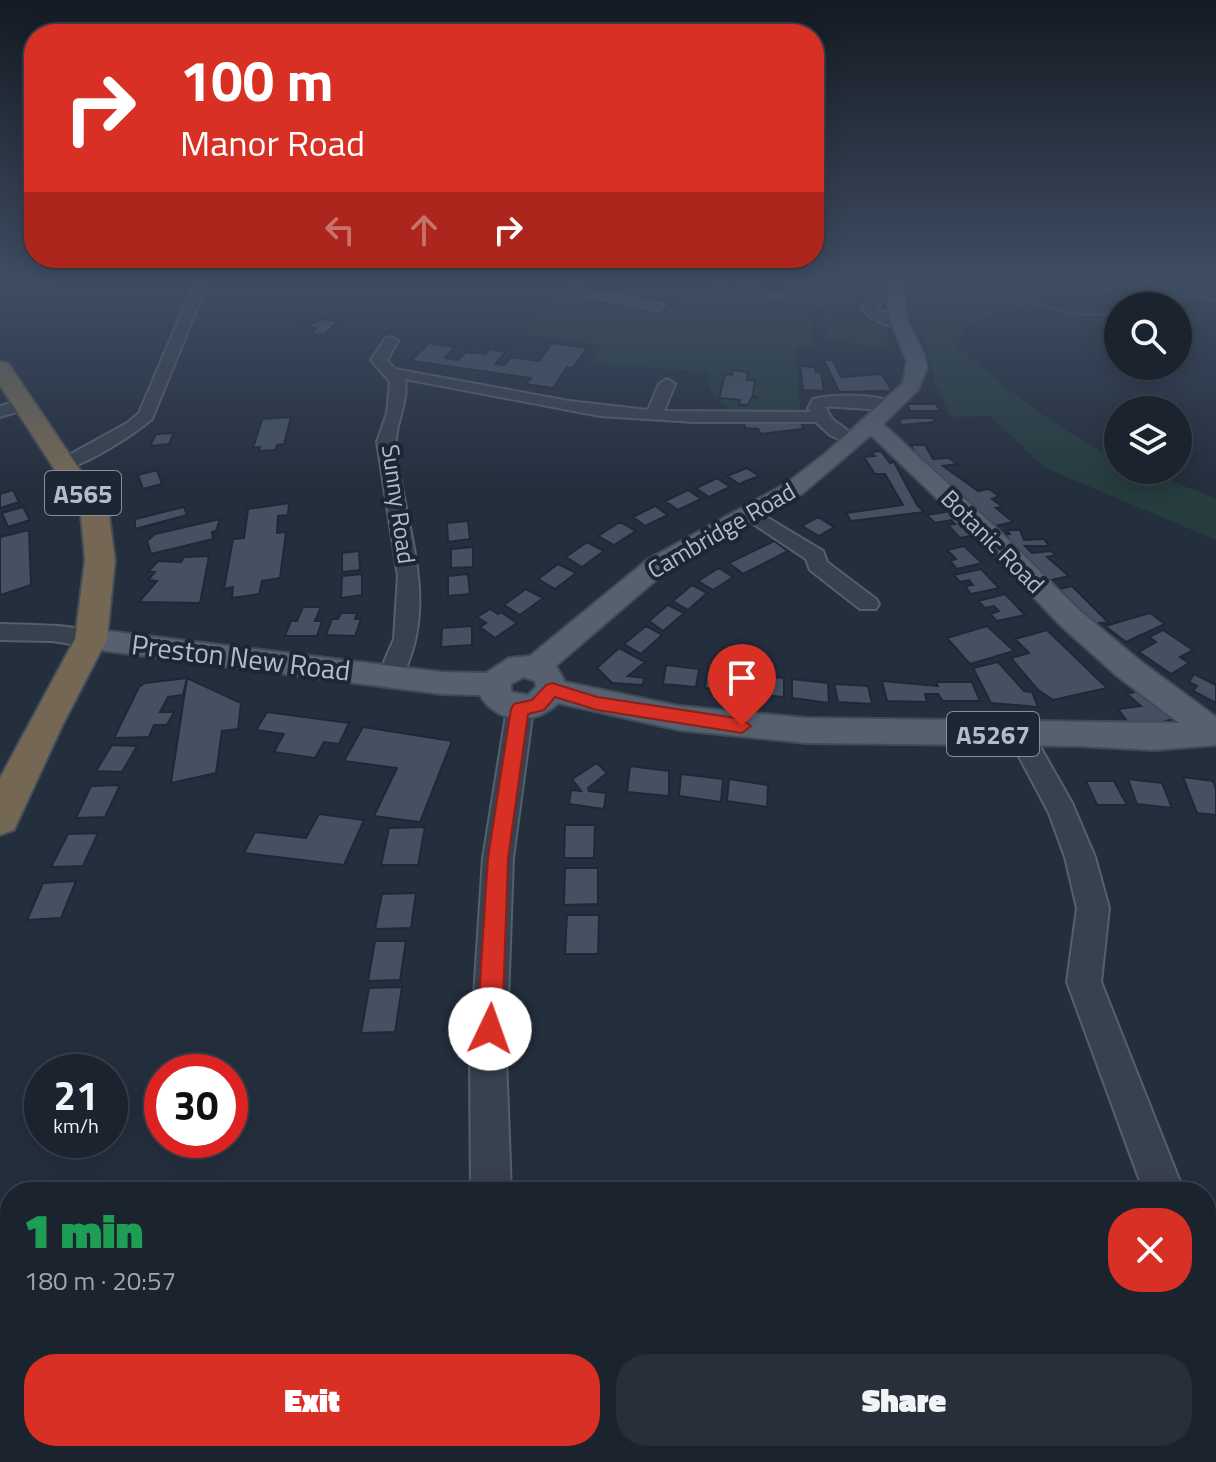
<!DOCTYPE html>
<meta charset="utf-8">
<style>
body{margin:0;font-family:"Titillium Web",sans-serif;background:#282f3a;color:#f1f3f6;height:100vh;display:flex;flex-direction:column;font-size:30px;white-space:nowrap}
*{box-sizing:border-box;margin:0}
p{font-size:26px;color:#a0a4aa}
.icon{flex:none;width:44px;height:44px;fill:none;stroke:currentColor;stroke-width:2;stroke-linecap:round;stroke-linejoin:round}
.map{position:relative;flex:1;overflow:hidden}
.panel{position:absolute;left:0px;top:1182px;width:1216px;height:280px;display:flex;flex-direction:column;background:#1b232e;border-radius:32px 32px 0 0;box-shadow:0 4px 20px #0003,0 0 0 2px #39404a}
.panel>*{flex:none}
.banner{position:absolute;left:24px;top:24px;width:800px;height:244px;border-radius:32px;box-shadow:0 4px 20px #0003,0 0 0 2px #39404a;background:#d93025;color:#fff;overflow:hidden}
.controls{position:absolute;left:1104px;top:292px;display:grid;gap:16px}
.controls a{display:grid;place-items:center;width:88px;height:88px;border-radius:50%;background:#1b232e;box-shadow:0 4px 20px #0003,0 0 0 2px #39404a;font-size:40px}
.speed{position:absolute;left:24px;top:1054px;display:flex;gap:16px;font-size:40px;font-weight:700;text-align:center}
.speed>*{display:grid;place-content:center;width:104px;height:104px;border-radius:50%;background:#1b232e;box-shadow:0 4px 20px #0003,0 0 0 2px #39404a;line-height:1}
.speed small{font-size:20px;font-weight:400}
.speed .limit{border:12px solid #d22;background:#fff;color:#111}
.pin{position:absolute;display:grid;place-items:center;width:68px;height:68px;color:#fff;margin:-82px -34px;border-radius:50% 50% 50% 0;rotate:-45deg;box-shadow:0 0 8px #0007}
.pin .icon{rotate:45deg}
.me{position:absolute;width:88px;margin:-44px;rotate:3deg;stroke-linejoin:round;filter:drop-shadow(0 0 6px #0008)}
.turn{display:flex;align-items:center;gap:28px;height:168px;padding:0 24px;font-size:36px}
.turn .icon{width:104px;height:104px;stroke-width:2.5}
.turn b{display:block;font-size:56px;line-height:68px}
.lanes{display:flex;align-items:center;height:76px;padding:0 24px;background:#0003;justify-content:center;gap:40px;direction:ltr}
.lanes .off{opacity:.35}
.round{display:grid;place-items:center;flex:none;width:84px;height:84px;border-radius:32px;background:#282f3a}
.headline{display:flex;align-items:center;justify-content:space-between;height:136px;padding:0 24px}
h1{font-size:48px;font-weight:800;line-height:60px;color:#1e9e55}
.primary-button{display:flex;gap:16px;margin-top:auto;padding:16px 24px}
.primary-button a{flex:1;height:92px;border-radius:32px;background:#d93025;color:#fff;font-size:32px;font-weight:800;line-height:92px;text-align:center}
.primary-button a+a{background:#282f3a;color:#f1f3f6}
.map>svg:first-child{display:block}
.green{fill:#263c3f}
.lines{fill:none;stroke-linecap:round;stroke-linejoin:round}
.stream{stroke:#394c67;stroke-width:3}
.building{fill:#455162;stroke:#1f2835;stroke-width:2}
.minor-casing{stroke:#565f6c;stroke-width:4}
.major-casing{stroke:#414a57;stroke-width:4}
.highway-casing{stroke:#434c59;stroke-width:4}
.minor{fill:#38414e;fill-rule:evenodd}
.major{fill:#56606e;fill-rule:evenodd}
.highway{fill:#746855;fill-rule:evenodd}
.route{fill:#d93025;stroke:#8d1f18;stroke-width:2}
.labels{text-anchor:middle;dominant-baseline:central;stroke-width:8;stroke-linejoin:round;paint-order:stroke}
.far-street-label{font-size:24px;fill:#b4bcc9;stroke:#1d2633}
.shield{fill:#1d2633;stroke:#878f9c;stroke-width:2}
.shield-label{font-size:26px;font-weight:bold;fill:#b4bcc9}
.street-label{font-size:28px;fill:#b4bcc9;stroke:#1d2633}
</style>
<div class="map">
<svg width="1216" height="1462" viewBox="0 0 1216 1462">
<rect width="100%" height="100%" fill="#242f3e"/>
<!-- green -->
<path class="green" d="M671 279H882V291L844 288 841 293 857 298 854 304 829 301 820 310 792 305 811 309 814 347H795L800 411 728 414V407C713 401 709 387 708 372L590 363 602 346 521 334 558 294 665 317 687 284 778 302Z
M906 279H1127L1129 286 1120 290 1061 296 975 320 965 328 956 346C1011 392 1053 428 1118 459V470H1141L1216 498V540L1045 468 990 416 951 417 936 386 927 348 905 305Z
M823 313 885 326 889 348 828 340Z"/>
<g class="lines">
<!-- stream -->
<path class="stream" d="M933 279 1074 314 1118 315
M1151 306 1171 295 1216 300"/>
</g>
<!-- building -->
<path class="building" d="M699 279H719L735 283 727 289 695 283Z
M748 279 773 288 770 290 793 295 781 302 748 295 753 291 732 287 741 279Z
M571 283 671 303 659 315 556 293Z
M323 319 338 321 324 335 310 334 316 328 305 327Z
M429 343 455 347 445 358 458 360 466 352 485 354 490 349 506 352 495 364 504 365 511 357 539 361 552 343 587 348 573 368 567 367 553 388 526 384 531 378 411 361Z
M824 360H833L841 377 882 374 892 391 839 392Z
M800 366 815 367 816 372 821 373 824 391 803 390Z
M733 370 748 372 747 380H755L753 395 758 398 752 397 748 405H739L740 400 719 398 725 374 732 375Z
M907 404H936L940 411H910Z
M291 417 284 444 277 445 275 450 259 451 260 447 253 448 262 419Z
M909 418H933L935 422 901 425 899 419Z
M744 420H800L803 429 761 434 758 429 745 428Z
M174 433 169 444 150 446 156 434Z
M911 445H925L933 459 949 458 957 464 943 466 978 491 989 489 999 496 992 499 1003 507 996 508 1013 522 995 526 918 459Z
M881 451 890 463 894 462 917 505 924 512 851 521 846 513 903 505 885 474H875L864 457 875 456 871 452Z
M747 468 759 476 739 484 727 476Z
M157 470 162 484 143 489 138 475Z
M717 478 730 487 709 497 696 488Z
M13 490 19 502 0 508V494Z
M688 490 701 499 678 510 665 501Z
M289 503 288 515 278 516 277 533 286 532 280 578 262 581 259 594 232 598 233 587 224 589 233 539 244 538 248 509Z
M655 506 668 515 645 526 633 517Z
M23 507 30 520 8 527 2 513Z
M184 507 187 515 135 529V519Z
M956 510 979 534 960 538 948 525 955 524 951 520 935 523 927 515Z
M818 517 834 527 819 536 802 526Z
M220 519 216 531 212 532 213 539 151 554 147 541 155 534Z
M468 521 470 539 448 542 447 523Z
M620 522 636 531 614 545 598 536Z
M29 530 31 585 0 595V537Z
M1007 530H1020L1024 540 1044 539 1049 546H1025L1032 553 1051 551 1056 555 1047 557 1069 576 1047 581 1021 556 1005 534H1010Z
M774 541 788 551 743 574 729 563Z
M587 542 604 551 582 567 566 557Z
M964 546 982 563 957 569 950 561 956 559 947 550Z
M473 547V567L451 568V549Z
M359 551 360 570 342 572V553Z
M209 556 200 603 139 602 157 581 148 580 155 572H148L158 561 181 562 184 557Z
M558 564 576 573 555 589 538 579Z
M719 568 733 577 713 590 698 581Z
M981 569 999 588 971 594 965 586 973 585 969 580 960 582 954 575Z
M362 574V595L341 598 342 576Z
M468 574 470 594 448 596V576Z
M692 585 707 593 688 610 673 601Z
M1072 586 1108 622 1094 624 1059 589Z
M526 589 543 598 520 615 504 605Z
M1005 594 1025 615 997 621 990 614 999 611 994 606 985 608 978 601Z
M668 605 684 613 663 631 649 621Z
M303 607H321L315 621H322L317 636H285L291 621H297Z
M490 609 498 614 501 612 517 623 495 638 480 627 486 623 477 617Z
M341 613H357L355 619H361L355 636 326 635 332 619H338Z
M1150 613 1165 624 1126 642 1105 626Z
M472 626V645L441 647 442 628Z
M646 626 662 635 641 654 624 644Z
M987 626 1014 651 970 664 947 638Z
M1047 630 1107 688 1053 700 1037 689 1011 658 1029 653 1015 639Z
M1163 630 1193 650 1180 657 1189 663 1171 674 1139 652 1156 642 1149 637Z
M619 648 645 662 628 676 645 678 642 685 612 683 597 668Z
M998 662 1024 691 1032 692 1038 707 991 703 973 668Z
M666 665 699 669 696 687 663 684Z
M707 671 740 674V691L705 688Z
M1194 674 1216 685V703L1193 691 1197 686 1189 682Z
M749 675 784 678V697L748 694Z
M187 678 183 695 168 697 160 712H174L167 725H154L149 737 114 738 139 687 145 683Z
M187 678 241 703 238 729 222 731 216 773 171 783Z
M792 679 828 683 829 703 792 698Z
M882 681 938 686 936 682H972L980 701H943L938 694H925L927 702 887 701Z
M834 684 868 686 872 704 838 702Z
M1137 691 1153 700 1173 719 1156 724H1129L1118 709 1141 706 1127 694Z
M267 712 349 723 339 744 324 742 315 758 274 752 284 734 256 730Z
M363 727 452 741 420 822 374 816 397 768 344 761Z
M112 745 137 746 122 772 96 771Z
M597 763 607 773 588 788 589 791 606 793 604 809 569 804 571 790 581 791 572 779Z
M630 766 669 771V796L627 792Z
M681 774 723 779 721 802 679 796Z
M1183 777 1213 781 1216 789V815L1197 813Z
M729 779 768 785 767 807 727 801Z
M1128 779 1162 783 1172 808 1137 804Z
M1086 781H1114L1127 805H1097Z
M120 785 105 817 76 818 91 786Z
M319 814 364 820 344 865 244 853 255 832 306 838Z
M565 825H595L594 858H564Z
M425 827 418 865H381L389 828Z
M98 833 83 866 51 867 68 834Z
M565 868H598V904L564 905Z
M76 881 61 918 27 920 43 883Z
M416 893 411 928 375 929 382 894Z
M567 915H599L598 954H565Z
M375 941H406L400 980 368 981Z
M402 987 395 1032 361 1033 369 988Z"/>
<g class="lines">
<defs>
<path id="minor" d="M196 279H209L152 419C137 432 78 472 60 468L57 464 60 460 127 423 139 413Z
M882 292 897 293 904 297 897 301 885 300 876 308 905 321V327C890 329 872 320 862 309L866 300Z
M391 337 398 341 387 360 395 369 569 401 648 410 659 384 667 379 675 384 664 411 810 412 808 408 813 399C833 394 883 393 898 406 888 414 842 405 825 407L833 420 861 440 852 445 830 435 816 422H694L600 416 405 379C409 403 394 425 396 446 403 527 443 604 399 682L390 685 381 682 378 676 394 639 398 576 377 442 387 413 390 382 371 360 386 338Z
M24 399 32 404 30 408 0 417V406Z
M750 507 823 551 827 562 876 599 879 604 876 609H860L810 570 806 559 743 517 740 513 743 509Z
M0 624C33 625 67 624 99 633L103 639 99 645 91 647 52 641 0 640Z
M520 699 529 702 533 709 513 858 506 1058 511 1192H471L470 1058 483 858 507 709 511 702Z
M1020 724 1029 727 1072 803 1095 857 1109 908 1101 982 1184 1192H1144L1067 982 1077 908 1065 857 1049 813 1007 734 1011 727Z
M1206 1282 1216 1286V1352L1206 1348Z
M473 1452H519L521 1462H473Z"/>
<path id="major" d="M887 279H903L907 320 924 354 927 368 918 390 883 424 993 525 1079 610 1139 660 1216 717V745L1155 750 1076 746 806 743 679 730 558 703C536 726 496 724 480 695L441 694 91 649 81 646 77 639 81 632 91 629 441 672 486 673 509 658 530 656 647 560 787 483 827 452 903 383 907 361 890 320ZM871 435 975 535 1059 624 1117 676 1179 723 806 718 679 706 565 682 556 666 665 572 803 493ZM524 677 535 681 536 687 528 695 511 692V684Z"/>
<path id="highway" d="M0 362 8 363 101 501 109 515 115 560 107 639 63 724 14 830 0 835V778L75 639 85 560 81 515 75 501 0 385Z"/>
</defs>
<!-- minor casing -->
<use href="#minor" class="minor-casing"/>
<!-- major casing -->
<use href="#major" class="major-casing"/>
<!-- highway casing -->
<use href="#highway" class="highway-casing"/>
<!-- minor -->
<use href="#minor" class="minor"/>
<!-- major -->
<use href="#major" class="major"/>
<!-- highway -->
<use href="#highway" class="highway"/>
</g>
<!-- sky -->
<linearGradient id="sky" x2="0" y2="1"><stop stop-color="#141a22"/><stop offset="0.58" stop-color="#3f4d63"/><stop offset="1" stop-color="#3f4d63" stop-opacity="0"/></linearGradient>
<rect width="1216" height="484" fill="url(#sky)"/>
<!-- route -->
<path class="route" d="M552 683 597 697 742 719 751 726 742 733 597 710 555 697 544 710 528 714 508 858 502 1029 498 1038 490 1041 481 1038 477 1029 488 858 511 709 514 704 532 700 546 685Z"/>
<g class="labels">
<!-- far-street labels -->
<g class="far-street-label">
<text transform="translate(399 504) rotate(82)">Sunny Road</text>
<text transform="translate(721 530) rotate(-30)">Cambridge Road</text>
<text transform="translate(993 541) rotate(45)">Botanic Road</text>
</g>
<!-- shield labels -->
<g class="shield">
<rect x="45" y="471" width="76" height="44" rx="6"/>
<rect x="947" y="712" width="92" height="44" rx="6"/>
</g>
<g class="shield-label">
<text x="83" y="493">A565</text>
<text x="993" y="734">A5267</text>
</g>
<!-- street labels -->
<g class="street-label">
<text transform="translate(241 657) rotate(7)">Preston New Road</text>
</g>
</g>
</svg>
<div class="controls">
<a><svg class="icon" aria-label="search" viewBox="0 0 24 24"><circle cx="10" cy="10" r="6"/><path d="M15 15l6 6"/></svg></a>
<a><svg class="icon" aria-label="layers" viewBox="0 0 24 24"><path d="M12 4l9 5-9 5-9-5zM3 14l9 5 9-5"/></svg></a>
</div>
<div class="speed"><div>21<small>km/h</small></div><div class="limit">30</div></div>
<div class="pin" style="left:742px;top:726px;background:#d93025"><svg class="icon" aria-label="arrive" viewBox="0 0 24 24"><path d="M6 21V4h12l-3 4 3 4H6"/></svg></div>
<svg class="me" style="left:490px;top:1029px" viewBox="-20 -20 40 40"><circle r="19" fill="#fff"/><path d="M0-13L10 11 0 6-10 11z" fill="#d93025"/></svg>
<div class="banner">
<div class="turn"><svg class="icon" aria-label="right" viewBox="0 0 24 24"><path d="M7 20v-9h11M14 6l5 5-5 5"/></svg><div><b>100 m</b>Manor Road</div></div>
<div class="lanes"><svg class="icon off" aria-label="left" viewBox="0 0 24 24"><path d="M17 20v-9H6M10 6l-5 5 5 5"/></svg><svg class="icon off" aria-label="ahead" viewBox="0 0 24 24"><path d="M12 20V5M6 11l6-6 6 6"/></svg><svg class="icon" aria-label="right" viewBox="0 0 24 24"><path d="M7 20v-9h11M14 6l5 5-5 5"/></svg></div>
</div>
<section class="panel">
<div class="headline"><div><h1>1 min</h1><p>180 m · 20:57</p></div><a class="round" style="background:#d93025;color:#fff"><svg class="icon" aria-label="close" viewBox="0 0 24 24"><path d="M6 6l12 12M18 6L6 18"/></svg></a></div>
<div class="primary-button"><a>Exit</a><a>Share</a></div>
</section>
</div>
